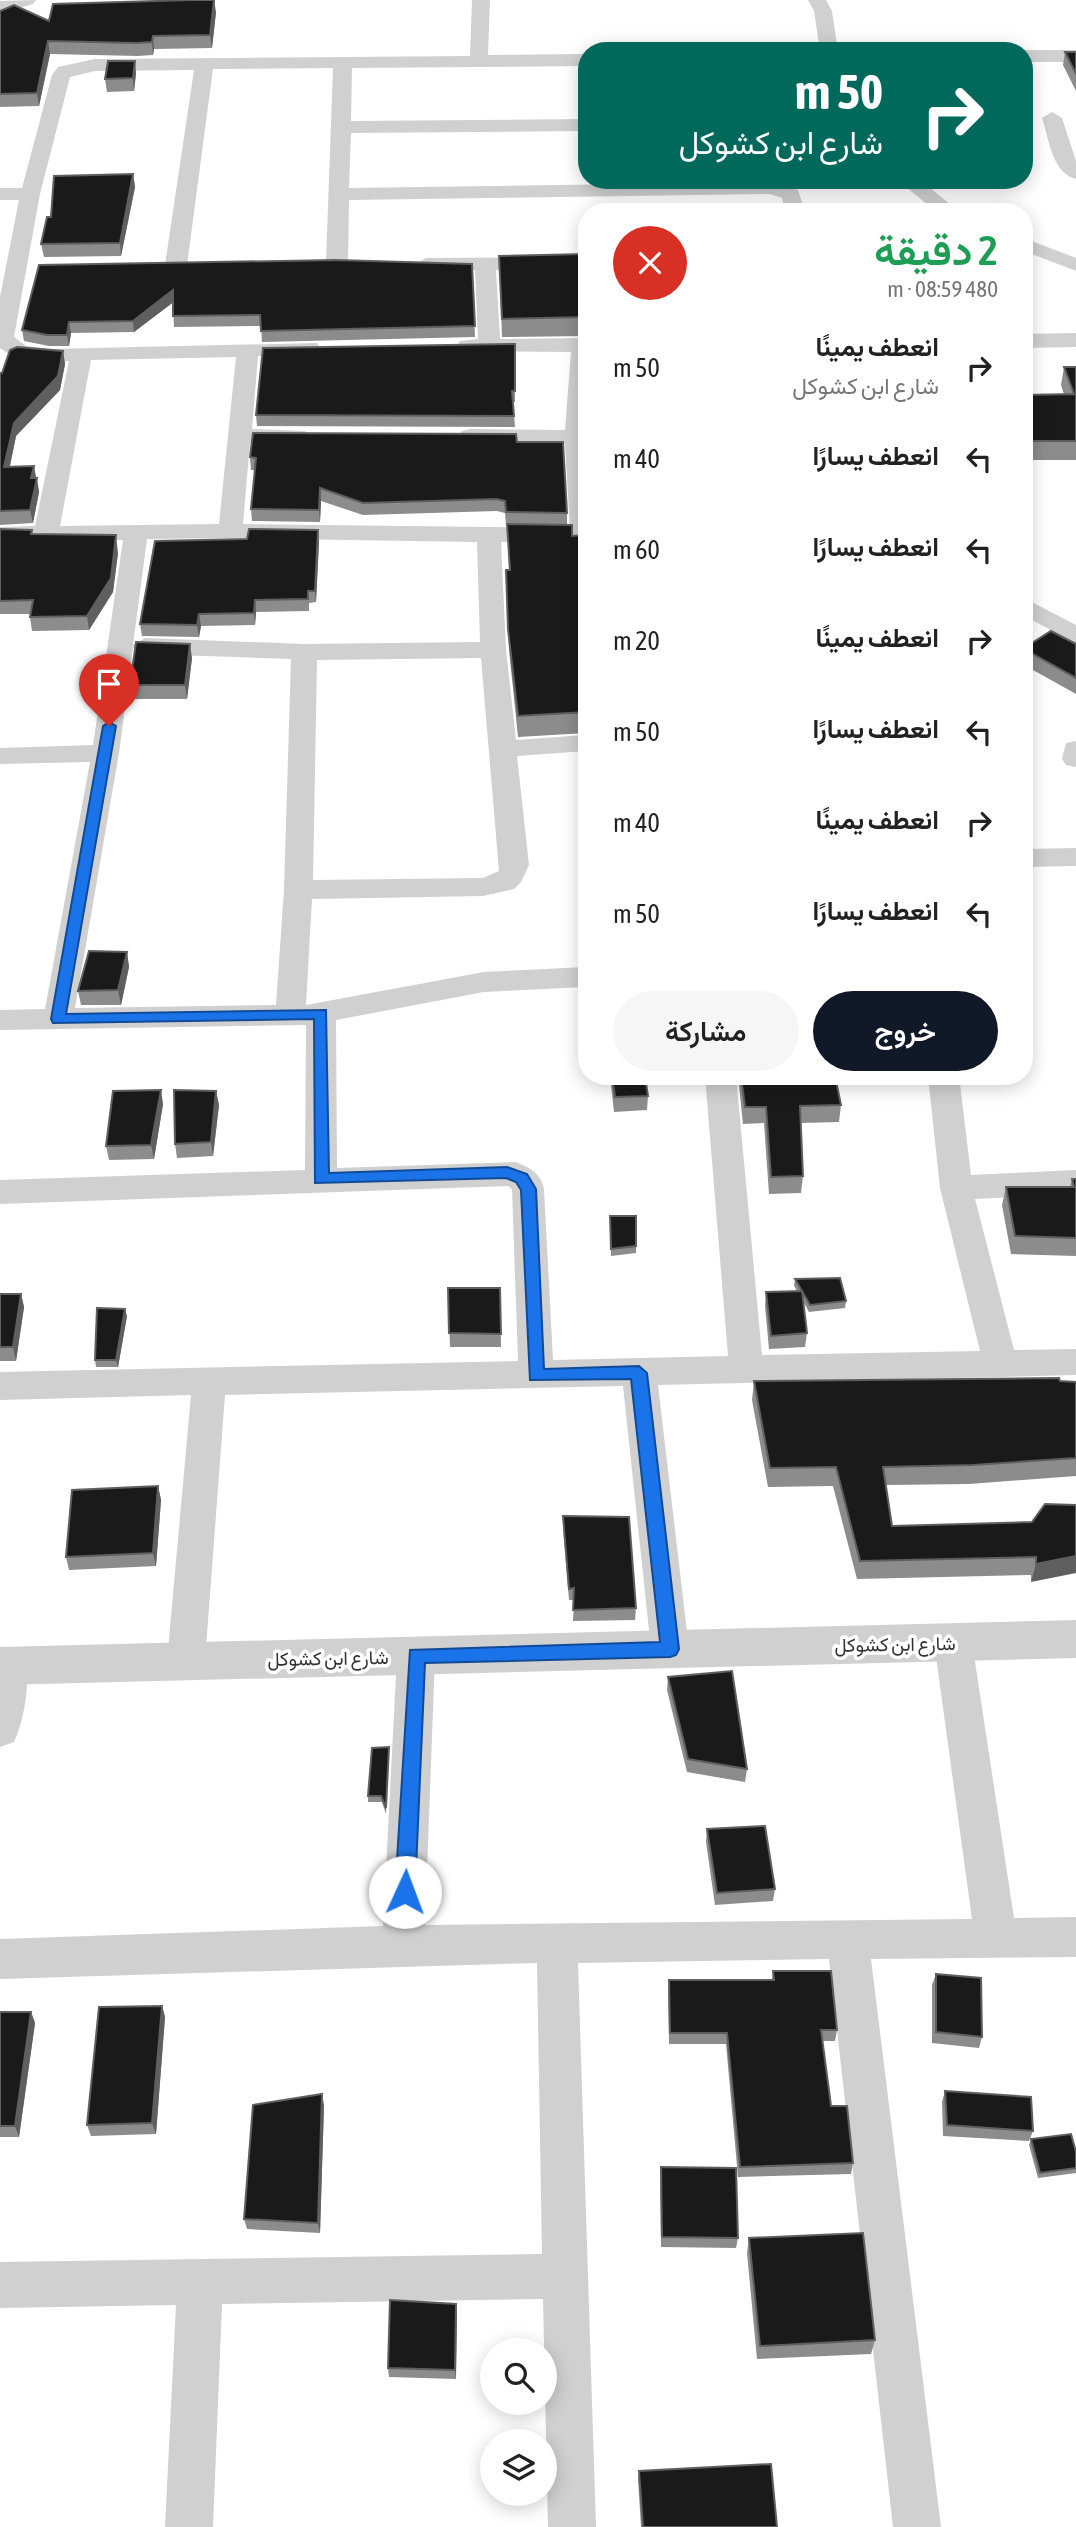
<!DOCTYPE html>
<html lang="ar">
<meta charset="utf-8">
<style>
body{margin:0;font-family:"Asap Condensed",Vazirmatn,sans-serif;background:#f6f6f6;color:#222;direction:rtl;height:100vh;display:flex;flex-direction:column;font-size:26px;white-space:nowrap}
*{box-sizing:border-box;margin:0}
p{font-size:23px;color:#767676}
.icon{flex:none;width:38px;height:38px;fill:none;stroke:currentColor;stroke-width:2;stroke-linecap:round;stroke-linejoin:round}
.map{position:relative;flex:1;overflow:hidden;direction:ltr}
.drawer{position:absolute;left:578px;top:203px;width:455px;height:882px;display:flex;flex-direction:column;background:#fff;border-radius:28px;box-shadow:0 4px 18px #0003;direction:rtl}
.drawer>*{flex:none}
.hud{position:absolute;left:578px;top:42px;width:455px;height:147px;border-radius:28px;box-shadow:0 4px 18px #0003;direction:rtl;background:#00695c;color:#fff;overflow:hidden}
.fabs{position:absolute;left:480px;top:2338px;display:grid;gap:14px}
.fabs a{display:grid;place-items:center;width:77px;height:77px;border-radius:50%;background:#fff;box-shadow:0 4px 18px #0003;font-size:35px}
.pin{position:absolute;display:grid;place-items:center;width:60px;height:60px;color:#fff;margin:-72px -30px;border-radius:50% 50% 50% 0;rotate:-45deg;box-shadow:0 0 7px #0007}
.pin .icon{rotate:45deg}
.me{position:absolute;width:77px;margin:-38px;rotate:2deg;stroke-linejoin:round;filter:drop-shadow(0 0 5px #0008)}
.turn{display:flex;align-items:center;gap:24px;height:147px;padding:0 35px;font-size:32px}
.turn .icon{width:91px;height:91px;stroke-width:2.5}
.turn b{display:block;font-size:49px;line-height:60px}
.round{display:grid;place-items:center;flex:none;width:74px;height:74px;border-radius:37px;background:#f6f6f6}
.head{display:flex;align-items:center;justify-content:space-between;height:119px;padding:0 35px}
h1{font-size:42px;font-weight:600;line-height:52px;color:#1e9e55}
.primary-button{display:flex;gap:14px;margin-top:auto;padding:14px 35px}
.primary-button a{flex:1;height:80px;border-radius:42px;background:#111827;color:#fff;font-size:28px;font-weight:600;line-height:80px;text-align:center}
.primary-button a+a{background:#f6f6f6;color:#222}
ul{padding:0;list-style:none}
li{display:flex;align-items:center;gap:21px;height:91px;padding:0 35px}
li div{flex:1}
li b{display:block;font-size:26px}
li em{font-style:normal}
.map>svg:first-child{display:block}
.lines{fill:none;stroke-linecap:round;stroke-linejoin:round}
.minor{fill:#d0d0d0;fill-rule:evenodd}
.tertiary{fill:#d0d0d0;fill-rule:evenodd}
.wall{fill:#8c8c8c}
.shaded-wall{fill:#5f5f5f}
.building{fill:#1a1a1a;stroke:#5f5f5f;stroke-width:2}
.route{fill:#1a73e8;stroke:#114b97;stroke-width:2}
.labels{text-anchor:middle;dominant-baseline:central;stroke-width:7;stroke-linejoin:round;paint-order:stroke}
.street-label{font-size:19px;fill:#333;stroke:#fff}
</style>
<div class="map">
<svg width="1076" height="2527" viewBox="0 0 1076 2527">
<rect width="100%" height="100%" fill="#fff"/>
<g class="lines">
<!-- minor -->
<path class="minor" d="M472 0H490L488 55 586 54V66L352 68 351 121 586 119V131L351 133 349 188 771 182 798 190 805 212H785L782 198 770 194 349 200 348 262 337 268 326 262 333 68 213 69 187 265 176 271 165 265 194 70 95 71 70 77 40 194 14 337 26 346 49 349 317 343 320 348 309 355 258 356 252 429 305 431 309 436 305 441 250 443 243 524 570 528 565 444 470 443 462 441 458 436 462 431 470 429 565 430 571 352 460 351 457 346 460 341 478 339 475 270H426L415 264 426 258 586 257V269L496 270 500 339 586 338V543L501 542 506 650 516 740 586 735V751L517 756 529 865 521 882 514 889 483 896 312 899 306 1005 484 972 586 967V987L484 992 336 1020 337 1168 515 1162C529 1167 541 1173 544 1189L553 1360 728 1356 705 1076H736L762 1355 980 1351 940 1188 928 1076H959L971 1175 1076 1170V1194L975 1199 1014 1350 1076 1349V1375L658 1385 689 1649 683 1661 670 1665 657 1661 651 1649 623 1386 225 1395 205 1661 199 1673 186 1677 173 1673 167 1661 191 1395 0 1400V1372L518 1361 512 1189 508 1186 0 1204V1180L305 1170 306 1025 0 1030V1010L45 1009 90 762 0 764V748L93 745 123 540 0 541V527L35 526 69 361C45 362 19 364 0 348V297L19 200H0V188H22L52 75 58 67 95 59 470 56ZM236 357 219 524 60 526 91 360ZM230 538 477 542 480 642 304 644 145 638 133 645 147 539ZM133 647 136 651 145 654 291 659 284 890 276 1005 75 1008 119 753ZM481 658 499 871 483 878 313 880 317 660Z
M808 0H826L832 11 838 51H820L814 11Z
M1024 50H1076V62H1024Z
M1052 112 1062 118 1076 161V179C1052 173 1049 139 1042 118Z
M897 180H920L960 212H937Z
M1024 238 1076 258V271L1024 251Z
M1076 333V347L1024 348V334Z
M1024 598 1076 625V643L1024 616Z
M1076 741V767L1066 765 1062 759 1066 743Z
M1076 848V866L1024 867V849Z
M953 1626 966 1630 972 1642 1014 1918 1076 1917V1957L871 1959 941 2527H893L829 1959 578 1963 596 2527H548L543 2299 222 2304 213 2527H165L176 2305 0 2308V2262L542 2254 537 1963 0 1979V1939L383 1926 397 1656 403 1644 416 1640 429 1644 435 1656 425 1925 972 1919 934 1642 940 1630Z
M9 1649 22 1654C33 1676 24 1720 14 1742L0 1747V1653Z"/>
<!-- tertiary -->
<path class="tertiary" d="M36 0 33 4 0 14V1Z
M1076 1620V1658L0 1685V1647Z"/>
</g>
<!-- wall -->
<path class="wall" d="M0 11 49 21 216 12 212 48 154 49 153 55 138 56 50 54 39 106 0 107Z
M1065 52H1076V91L1063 65Z
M136 73 134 91 107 92 105 79Z
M133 174 135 187 121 256 44 257 41 244 51 217Z
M586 254V336L502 337 499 256Z
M472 264 475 337 262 342 261 326 174 327 173 302 134 332 71 333 69 346H49L24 341 22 330 39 265Z
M515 344V402H513L515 427 257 426 256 415Z
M63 351 65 364 60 390 16 436 10 466H34L39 492 33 523 0 525V373Z
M1064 367H1076V460H1024V395L1064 394 1061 385Z
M517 442 567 513V525L572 536 586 535V733L518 737 509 650 506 570H509L507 525H506L505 513 497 511 363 515 321 501 320 522 252 521 251 509 255 470H251L250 457Z
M0 529 32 530 33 534 118 553 113 592 89 630 32 631 30 617V614H0Z
M319 542 316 602 309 603V611L256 612 255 625 201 626 199 637 142 636 140 624Z
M1076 644V694L1024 665V648Z
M192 658 187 699H132L130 685Z
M127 952 129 967 121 1005H81L78 991Z
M610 1076H645L648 1096 647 1110 614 1112Z
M738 1076H835L841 1105 839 1122 801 1123 803 1176 801 1193 769 1194 764 1123 743 1124Z
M216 1091 219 1105 213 1156 177 1158 175 1144Z
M163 1104 154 1159 109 1160 106 1146Z
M1072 1179H1076V1256L1011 1254 1002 1205 1006 1187H1070Z
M610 1223 636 1246V1253L611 1256Z
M795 1279 846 1301 845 1308 809 1312 803 1301 807 1333 805 1347 769 1349 765 1306 766 1292 797 1291 794 1286Z
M448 1288H500L501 1347H450Z
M0 1294H21L24 1307 16 1361H0Z
M127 1316 118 1367H96L95 1360Z
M754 1381H1060L1076 1382V1476L969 1484 886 1485 892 1526 1032 1522 1076 1505 1031 1582V1575L857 1579 833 1486 768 1487 752 1400Z
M158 1486 161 1500 156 1566 69 1570 66 1557Z
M563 1516 636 1608 635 1620 573 1621 574 1600H569L563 1527Z
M668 1677 747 1769 745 1782 687 1772 667 1690Z
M389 1754 386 1814 382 1802H368V1796Z
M707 1829 775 1889 773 1901 715 1905 706 1842Z
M773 1971 837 2030 835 2041H822L831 2106 853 2163 851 2174 738 2177 726 2044H669L668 1992 669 1980H772Z
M936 1974 982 2037 979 2048 932 2043V1985Z
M162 2006 165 2017 156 2134 91 2136 87 2125Z
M0 2012H31L35 2023 19 2137H0Z
M945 2091 1033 2131 1029 2141 943 2136 942 2102Z
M324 2105 320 2233 247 2229 244 2219Z
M1031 2139 1076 2152V2173L1038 2178 1029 2145Z
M661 2167 738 2238 736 2248 661 2247 660 2177Z
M749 2238 875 2340 871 2354 757 2359 747 2253Z
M456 2304V2379L389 2377 388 2368Z
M639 2471 777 2527H641L638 2479Z"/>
<!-- shaded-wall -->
<path class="shaded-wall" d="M214 0 216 12 212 48 210 35Z
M153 36 154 49 153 55 152 42Z
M48 41 50 54 39 106 37 93Z
M135 61 136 73 134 91 133 78Z
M133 174 135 187 121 256 120 243Z
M173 290 175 301 134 332 133 321Z
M69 322 71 333 69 346 67 335Z
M63 351 65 364 60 390 16 436 7 480 4 467 14 423Z
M34 466 36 480 31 478Z
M37 478 39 492 33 523 30 510Z
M320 488 321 501 320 522 319 510Z
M318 530 319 542 316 602 315 591Z
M116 535 118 553 113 592 89 630 87 616Z
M255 600 256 612 255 625 254 613Z
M199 614 201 626 199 637 197 625Z
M190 644 192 658 187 699 185 685Z
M127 952 129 967 121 1005 118 990Z
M161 1090 163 1104 154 1159 151 1145Z
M216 1091 219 1105 213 1156 211 1142Z
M21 1294 24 1307 16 1361 13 1347Z
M125 1309 127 1316 118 1367 116 1360Z
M158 1486 161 1500 156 1566 153 1553Z
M1076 1556V1573L1031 1582 1036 1564Z
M162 2006 165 2017 156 2134 152 2123Z
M31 2012 35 2023 19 2137 15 2126Z
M322 2094 324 2105 320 2233 318 2223Z
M456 2304 457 2314 456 2379 455 2370Z"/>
<!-- building -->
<path class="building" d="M190 0H214L210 35 153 36 152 42 136 43 48 41 37 93 0 94V11L14 5 49 21 53 4Z
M1065 52H1076V74Z
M108 61H135L133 78 105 79Z
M133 174 120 243 41 244 47 217H51L54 176Z
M586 254V317L502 319 499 256Z
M336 260 472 264 475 326 261 331 260 315 173 316V290L133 321 69 322 67 335H47L22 330 39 265Z
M515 344V391H512L514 416 256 415 263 348Z
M17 347 63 351 58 376 14 423 4 467 34 466 31 478H37L30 510 0 511V373H2L10 350Z
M1064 367H1076V441H1024V395L1074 394Z
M253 433 516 434 517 442H563L567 513 506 512 505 501 497 499 363 503 320 488 319 510 251 509 256 458 250 457Z
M507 524 572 525V536L586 535V712L518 716 508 629 506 570H510Z
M0 529 32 530 31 534 116 535 111 578 87 616 30 617 33 600 0 601Z
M249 529 318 530 315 591H308V599L255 600 254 613 199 614 197 625 140 624 155 541 247 539Z
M1051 631 1076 644V678L1024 649V648Z
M136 642 190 644 185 685H130Z
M89 951 127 952 118 990 78 991Z
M612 1076H645L648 1096 615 1097Z
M741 1076H835L841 1105 800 1106 803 1176 771 1177 766 1107H745Z
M161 1090 151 1145 106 1146 113 1091Z
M174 1090 216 1091 211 1142 175 1144Z
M1072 1179H1076V1238L1015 1236 1006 1187H1074Z
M610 1216H636V1246L611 1249Z
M840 1278 846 1301 810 1305 795 1279Z
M448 1288H500L501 1334 449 1333Z
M802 1291 807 1333 771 1336 766 1292Z
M0 1294H21L13 1347H0Z
M97 1308 125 1309 116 1360H95Z
M1059 1378 1060 1381 1076 1382V1458L973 1465 883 1467 892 1526 1032 1522 1045 1504 1076 1505V1556L1036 1564V1557L860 1561 836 1467 770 1468 754 1381Z
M158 1486 153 1553 66 1557 72 1490Z
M563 1516 629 1517 636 1608 573 1610 574 1588 569 1589Z
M732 1671 747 1769 688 1759 668 1677Z
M389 1747 386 1808 381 1796H368L372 1748Z
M765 1826 775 1889 717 1893 707 1829Z
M773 1971H831L837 2030H821L831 2106H847L853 2163 740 2167 727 2033H670L669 1980H774Z
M936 1974 981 1978 982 2037 936 2032Z
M162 2006 152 2123 87 2125 99 2007Z
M0 2012H31L15 2126H0Z
M945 2091 1031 2097 1033 2131 947 2125Z
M322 2094 318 2223 244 2219 253 2105Z
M1071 2134 1076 2152V2168L1040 2173 1031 2139Z
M661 2167 736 2168 738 2238 662 2237Z
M863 2233 875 2340 760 2346 749 2238Z
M390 2300 456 2304 455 2370 388 2368Z
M771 2464 777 2527H643L639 2471Z"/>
<!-- route -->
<path class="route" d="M109 722 116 726 66 1014 326 1010 329 1173 507 1167 527 1174 536 1189 544 1369 639 1366 647 1373 679 1649 676 1655 670 1657 425 1663 415 1892 412 1899 405 1901 398 1899 395 1892 410 1650 660 1642 631 1379 530 1380 521 1190 516 1182 506 1178 315 1183 314 1019 53 1023 51 1019 103 726Z"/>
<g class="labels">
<!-- street labels -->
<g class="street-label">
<text transform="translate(895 1644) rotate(-1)">شارع ابن كشوكل</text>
<text transform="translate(328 1658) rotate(-1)">شارع ابن كشوكل</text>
</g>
</g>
</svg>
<div class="fabs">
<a><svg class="icon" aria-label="search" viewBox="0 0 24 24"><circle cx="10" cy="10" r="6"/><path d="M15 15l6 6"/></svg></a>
<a><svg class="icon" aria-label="layers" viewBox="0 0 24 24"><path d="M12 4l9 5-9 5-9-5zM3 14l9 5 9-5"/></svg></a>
</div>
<div class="pin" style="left:109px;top:726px;background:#d93025"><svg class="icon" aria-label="arrive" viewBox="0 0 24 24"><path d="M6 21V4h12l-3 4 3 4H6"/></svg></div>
<svg class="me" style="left:405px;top:1892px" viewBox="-20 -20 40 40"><circle r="19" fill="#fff"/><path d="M0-13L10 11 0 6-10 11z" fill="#1a73e8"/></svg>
<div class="hud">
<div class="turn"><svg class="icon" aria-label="right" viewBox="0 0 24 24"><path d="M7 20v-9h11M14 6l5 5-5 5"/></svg><div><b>50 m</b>شارع ابن كشوكل</div></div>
</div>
<section class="drawer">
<div class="head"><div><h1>2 دقيقة</h1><p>480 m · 08:59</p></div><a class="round" style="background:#d93025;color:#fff"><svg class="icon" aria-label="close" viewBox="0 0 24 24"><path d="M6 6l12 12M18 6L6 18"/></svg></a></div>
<ul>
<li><svg class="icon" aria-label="right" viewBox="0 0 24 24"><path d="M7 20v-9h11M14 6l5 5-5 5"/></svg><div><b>انعطف يمينًا</b><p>شارع ابن كشوكل</p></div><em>50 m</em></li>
<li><svg class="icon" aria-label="left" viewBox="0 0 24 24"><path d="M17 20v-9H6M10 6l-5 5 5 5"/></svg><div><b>انعطف يسارًا</b></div><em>40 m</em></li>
<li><svg class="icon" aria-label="left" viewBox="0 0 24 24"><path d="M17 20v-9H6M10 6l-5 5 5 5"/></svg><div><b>انعطف يسارًا</b></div><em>60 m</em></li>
<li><svg class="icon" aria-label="right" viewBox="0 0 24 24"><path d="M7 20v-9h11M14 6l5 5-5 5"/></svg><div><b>انعطف يمينًا</b></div><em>20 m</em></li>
<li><svg class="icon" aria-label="left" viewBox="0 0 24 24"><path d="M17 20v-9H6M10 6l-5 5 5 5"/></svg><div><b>انعطف يسارًا</b></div><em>50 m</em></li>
<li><svg class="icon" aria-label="right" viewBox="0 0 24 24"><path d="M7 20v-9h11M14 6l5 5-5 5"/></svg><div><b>انعطف يمينًا</b></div><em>40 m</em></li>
<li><svg class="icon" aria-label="left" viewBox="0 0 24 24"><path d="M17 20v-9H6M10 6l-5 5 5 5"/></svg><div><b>انعطف يسارًا</b></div><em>50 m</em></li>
</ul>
<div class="primary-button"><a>خروج</a><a>مشاركة</a></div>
</section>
</div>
